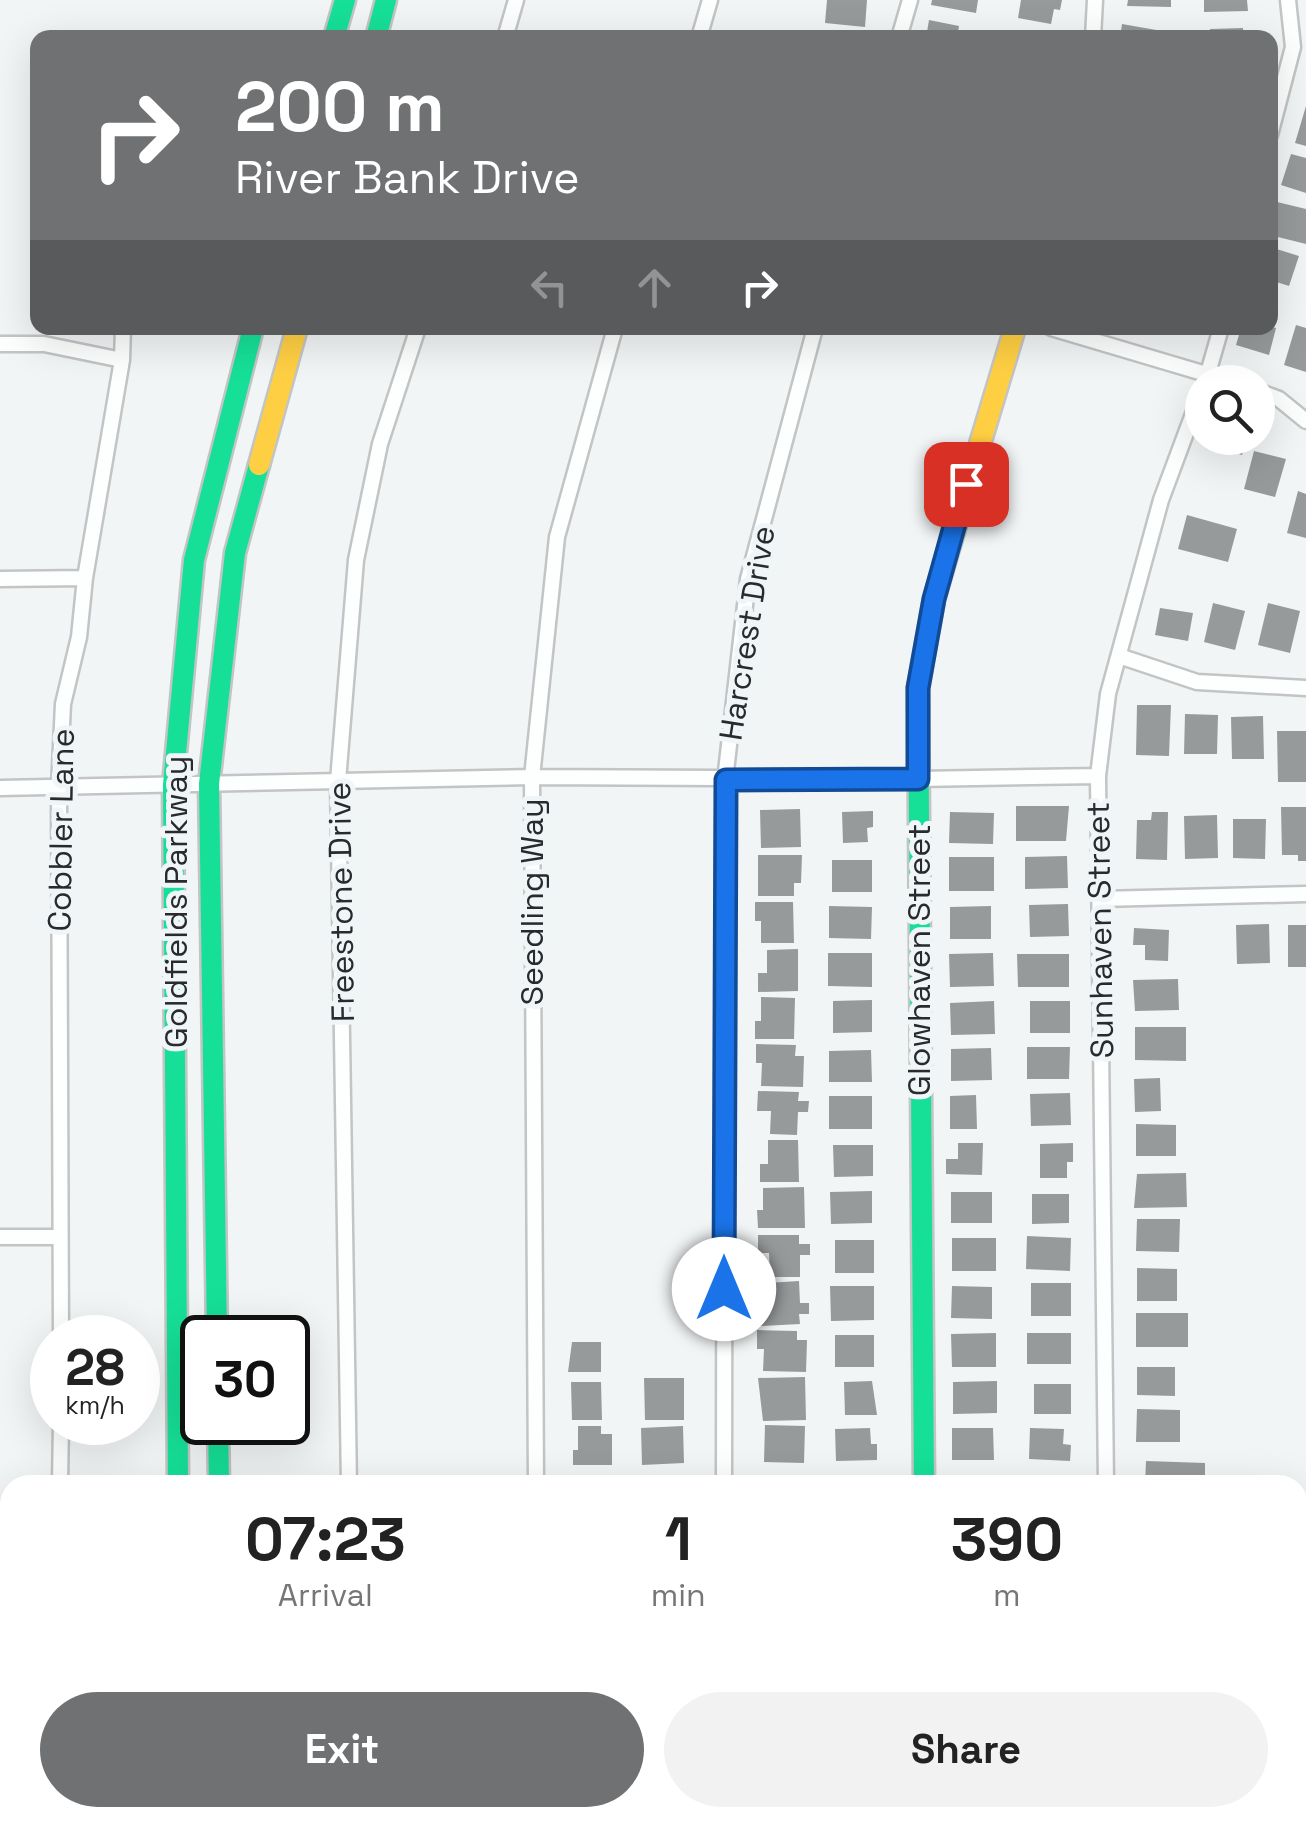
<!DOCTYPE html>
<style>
body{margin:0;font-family:"Space Grotesk",sans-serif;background:#f2f2f2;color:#222;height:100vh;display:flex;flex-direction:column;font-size:38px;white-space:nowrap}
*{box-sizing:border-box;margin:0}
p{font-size:32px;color:#767676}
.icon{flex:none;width:55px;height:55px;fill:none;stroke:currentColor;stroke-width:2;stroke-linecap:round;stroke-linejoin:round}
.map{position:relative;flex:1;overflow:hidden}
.panel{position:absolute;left:0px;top:1475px;width:1308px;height:352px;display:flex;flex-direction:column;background:#fff;border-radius:30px 30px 0 0;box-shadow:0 10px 40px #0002}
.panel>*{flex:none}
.hud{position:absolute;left:30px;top:30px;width:1248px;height:305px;border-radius:20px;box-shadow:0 10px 40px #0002;background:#6f7172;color:#fff;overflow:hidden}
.buttons{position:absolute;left:1185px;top:365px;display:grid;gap:20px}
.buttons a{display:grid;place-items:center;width:90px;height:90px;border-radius:50%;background:#fff;box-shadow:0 10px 40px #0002;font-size:50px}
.speed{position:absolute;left:30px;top:1315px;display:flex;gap:20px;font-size:50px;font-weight:700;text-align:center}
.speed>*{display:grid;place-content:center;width:130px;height:130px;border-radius:50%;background:#fff;box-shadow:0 10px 40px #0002;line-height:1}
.speed small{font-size:25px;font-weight:400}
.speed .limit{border:5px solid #111;border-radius:15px;background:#fff;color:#111}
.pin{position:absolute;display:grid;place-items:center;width:85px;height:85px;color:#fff;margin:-42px;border-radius:20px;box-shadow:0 5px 15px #0006}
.me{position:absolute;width:110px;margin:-55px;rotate:0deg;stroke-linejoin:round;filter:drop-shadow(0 0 8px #0008)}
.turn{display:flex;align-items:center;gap:35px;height:210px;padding:0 40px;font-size:45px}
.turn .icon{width:130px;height:130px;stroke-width:2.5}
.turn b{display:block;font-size:70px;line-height:85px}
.lanes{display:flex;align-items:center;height:95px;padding:0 40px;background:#0003;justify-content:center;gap:50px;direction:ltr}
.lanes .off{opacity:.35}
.eta{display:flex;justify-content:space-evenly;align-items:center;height:170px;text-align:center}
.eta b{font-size:60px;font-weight:700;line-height:70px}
.primary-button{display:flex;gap:20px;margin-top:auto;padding:20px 40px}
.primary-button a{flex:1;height:115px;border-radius:60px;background:#6f7172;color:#fff;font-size:40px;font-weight:700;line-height:115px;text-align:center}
.primary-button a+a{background:#f2f2f2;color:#222}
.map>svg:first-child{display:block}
.building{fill:#979a9b}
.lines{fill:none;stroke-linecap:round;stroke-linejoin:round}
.street-casing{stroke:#c2c4c5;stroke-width:19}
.fast-casing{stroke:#c2c4c5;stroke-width:25}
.slow-casing{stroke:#c2c4c5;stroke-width:25}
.street{stroke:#fdfefe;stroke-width:14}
.fast{stroke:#16e098;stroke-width:20}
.slow{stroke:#ffcf43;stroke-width:20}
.route-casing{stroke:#114b97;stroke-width:25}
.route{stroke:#1a73e8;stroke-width:18}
.labels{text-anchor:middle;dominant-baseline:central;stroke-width:10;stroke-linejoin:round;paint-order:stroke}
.street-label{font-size:32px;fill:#282a2b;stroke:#f0f6f8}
</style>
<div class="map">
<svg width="1306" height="1827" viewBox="0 0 1306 1827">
<rect width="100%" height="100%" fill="#f2f5f6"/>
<!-- building -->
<path class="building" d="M827 0H867L865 27 825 23Z
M932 0H978L976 13 931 5Z
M1021 0H1062L1060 10 1054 9 1051 24 1018 18Z
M1128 0H1171V7L1127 6Z
M1204 0H1247L1248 11 1204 12Z
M929 20 959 26 957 38H926Z
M1122 24 1162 31 1161 38H1120Z
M1243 28V38H1210V29Z
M1306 106V146L1295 143Z
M1291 154 1306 158V193L1281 185Z
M1277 202 1306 209V244L1270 235Z
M1270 247 1299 256 1289 286 1270 280Z
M1296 325 1306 328V372L1284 365Z
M1270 326 1276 328 1269 355 1236 345 1241 328Z
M1211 438H1247L1242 455 1209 445Z
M1254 451 1286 459 1275 497 1244 489Z
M1298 491 1306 494V538L1287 533Z
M1187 515 1237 529 1228 562 1178 549Z
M1213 603 1245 611 1235 650 1204 642Z
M1268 603 1300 611 1290 653 1258 645Z
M1160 608 1193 613 1188 641 1155 635Z
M1137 705H1171L1169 756 1136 755Z
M1185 714 1218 715 1217 754H1184Z
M1263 716 1264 759H1232L1231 717Z
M1277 731H1306V782H1278Z
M1016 806H1069L1066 841H1016Z
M1281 807H1306V861H1298V855H1282Z
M800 809 801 847 761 848 760 810Z
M873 811V827L867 828 868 842 843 843 842 812Z
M950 812 994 813 993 844 949 843Z
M1152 812H1168L1167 860 1136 859 1137 820H1151Z
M1217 815 1218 858 1185 859 1184 816Z
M1233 819H1266L1265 859 1233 858Z
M758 855H802L801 883H794V896H758Z
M1067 856 1068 888 1025 889V857Z
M949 857H994V891H949Z
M832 860H872V892H832Z
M755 902H793L794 943H761V921H755Z
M1068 904 1069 936 1030 937 1029 905Z
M829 906 872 907 871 939 829 938Z
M991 906V939H950V907Z
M1269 924 1270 963 1237 964 1236 925Z
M1288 925H1306V967H1288Z
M1134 928 1169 930 1168 961 1145 960V945H1133Z
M798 949V991L758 992V973H767V950Z
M828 953H872V987L828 986Z
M993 953 994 986 950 987 949 954Z
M1017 954H1069V987H1018Z
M1178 979 1179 1010 1135 1011 1133 980Z
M761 997 795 998 794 1039H755V1021H761Z
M872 1000V1032L833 1033V1001Z
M994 1001 995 1034 951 1035 950 1003Z
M1030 1001H1070V1033H1030Z
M1135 1027H1186V1061L1135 1060Z
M756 1044 796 1045 795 1056H804L803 1087 761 1086 762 1063H756Z
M1027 1047H1070L1069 1079H1027Z
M991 1048 992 1080 951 1081V1049Z
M871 1050 872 1082H829V1051Z
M1160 1078 1161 1111 1135 1112 1134 1079Z
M758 1091 799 1092 798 1101H809L808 1112H798L797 1135 770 1134 771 1111H757Z
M1070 1093 1071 1125 1031 1126 1030 1094Z
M976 1095 977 1129H950V1096Z
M829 1096H872V1129H829Z
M1136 1124 1176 1125V1156H1136Z
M768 1140H798L799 1182H760V1164H768Z
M958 1143H983L982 1175 946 1174V1159H958Z
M1073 1143V1162H1067V1178H1040V1144Z
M833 1145H873V1176L834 1177Z
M1186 1173 1187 1207 1134 1208 1137 1174Z
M804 1187 805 1228H758L757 1210H763V1188Z
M872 1191V1223L831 1224 830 1192Z
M951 1192H992V1223H951Z
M1032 1194H1069V1223L1032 1224Z
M1137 1219H1180L1179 1252 1136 1251Z
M758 1235H799V1244H810V1255H800V1277H770L769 1253H758Z
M1027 1236 1071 1238 1070 1271 1026 1269Z
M952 1238H996V1271H952Z
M835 1240H874V1273H835Z
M1137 1268 1177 1269V1301H1137Z
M799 1281 800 1303H809V1314H799L800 1324 761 1326 760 1307 768 1306 767 1283Z
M1031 1283H1071V1316H1031Z
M830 1286H874V1320L831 1321Z
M952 1286 992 1287V1319L951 1318Z
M1136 1313H1188V1347H1136Z
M757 1330 797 1331V1340H807L806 1372 763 1371 764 1349H757Z
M996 1333V1367H952L951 1334Z
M1027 1333H1071V1364H1027Z
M835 1335H874V1367H835Z
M572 1342H601V1372H568Z
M1137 1367H1175V1396L1137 1395Z
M805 1377 806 1420 763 1421 758 1378Z
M644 1378H684V1420H645Z
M872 1381 877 1415H845L844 1382Z
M997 1381V1413L953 1414V1382Z
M571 1382H601L602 1420H572Z
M1034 1384H1071V1414H1034Z
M1137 1409 1180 1410V1442H1136Z
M765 1425 805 1426 804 1463 764 1462Z
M578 1426H601V1434H612V1465H573V1450H578Z
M683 1426 684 1463 642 1465 641 1428Z
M870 1428 871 1444H877V1460L836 1461 835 1429Z
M952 1428H993L994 1460H952Z
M1030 1428 1064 1429 1063 1444 1071 1445 1070 1461 1029 1459Z
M1146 1461 1205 1463V1485H1145Z"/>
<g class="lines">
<defs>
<path id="street" d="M505 38 516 0
M699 38 710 0
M899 38 910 0
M1093 38 1095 0
M1270 135 1293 47 1288 0
M1051 328 1233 382
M0 344H44L122 360
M1206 380 1221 328
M1258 391 1279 399 1306 421
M0 579 85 578
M1119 656 1197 682 1306 688
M0 788 532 777 918 779 1098 776
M1100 899 1306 894
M0 1237H60
M61 1338 59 787 63 704 79 637 85 578 122 360 123 328
M60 1485 61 1422
M349 1485 338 781 356 560 380 444 418 328
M536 1485 532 777 557 537 615 328
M724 1485 725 780 748 579 815 328
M1106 1485 1098 776 1108 694 1161 500 1202 390
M0 1515H10
M1103 1827V1818"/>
<path id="fast" d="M334 38 345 0
M376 38 386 0
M217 1338 209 784 235 553 259 465
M218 1422 219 1485
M178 1485 173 785 194 560 253 328
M924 1485 918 688 934 599 977 454
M180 1818V1827
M224 1818V1827
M1254 1827 1306 1825"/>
<path id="slow" d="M977 454 1015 328
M259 465 297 328"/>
</defs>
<!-- street casing -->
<use href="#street" class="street-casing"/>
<!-- fast casing -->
<use href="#fast" class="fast-casing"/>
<!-- slow casing -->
<use href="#slow" class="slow-casing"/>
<!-- street -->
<use href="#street" class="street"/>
<!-- fast -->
<use href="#fast" class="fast"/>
<!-- slow -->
<use href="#slow" class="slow"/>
</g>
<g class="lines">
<defs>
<path id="route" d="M724 1289 726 780 918 779V688L934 599 966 484"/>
</defs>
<!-- route casing -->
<use href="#route" class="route-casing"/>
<!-- route -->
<use href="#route" class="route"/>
</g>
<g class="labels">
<!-- street labels -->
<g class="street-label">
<text transform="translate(747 633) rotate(-81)">Harcrest Drive</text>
<text transform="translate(61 830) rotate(-89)">Cobbler Lane</text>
<text transform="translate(176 902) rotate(-90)">Goldfields Parkway</text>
<text transform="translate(341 902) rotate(-91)">Freestone Drive</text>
<text transform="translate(532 902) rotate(-90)">Seedling Way</text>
<text transform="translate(1100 930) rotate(-91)">Sunhaven Street</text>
<text transform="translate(919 960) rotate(-90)">Glowhaven Street</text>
</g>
</g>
</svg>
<div class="buttons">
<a><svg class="icon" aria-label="search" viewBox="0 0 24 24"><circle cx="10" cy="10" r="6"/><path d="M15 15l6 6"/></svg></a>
</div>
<div class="speed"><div>28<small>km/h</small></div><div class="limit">30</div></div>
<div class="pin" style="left:966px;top:484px;background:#d93025"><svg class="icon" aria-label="arrive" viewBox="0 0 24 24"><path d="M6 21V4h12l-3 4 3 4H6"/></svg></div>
<svg class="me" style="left:724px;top:1289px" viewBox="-20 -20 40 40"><circle r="19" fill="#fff"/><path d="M0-13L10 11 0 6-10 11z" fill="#1a73e8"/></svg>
<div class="hud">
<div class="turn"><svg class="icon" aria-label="right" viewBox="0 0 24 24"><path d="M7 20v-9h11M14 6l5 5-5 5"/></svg><div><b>200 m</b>River Bank Drive</div></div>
<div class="lanes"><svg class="icon off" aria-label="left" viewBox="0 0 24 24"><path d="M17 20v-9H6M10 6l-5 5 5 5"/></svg><svg class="icon off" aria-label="ahead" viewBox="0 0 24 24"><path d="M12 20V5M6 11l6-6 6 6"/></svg><svg class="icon" aria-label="right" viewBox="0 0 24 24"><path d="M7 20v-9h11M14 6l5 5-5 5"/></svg></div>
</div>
<section class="panel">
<div class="eta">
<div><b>07:23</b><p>Arrival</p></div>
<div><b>1</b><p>min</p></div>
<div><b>390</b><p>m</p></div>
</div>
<div class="primary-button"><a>Exit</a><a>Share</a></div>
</section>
</div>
